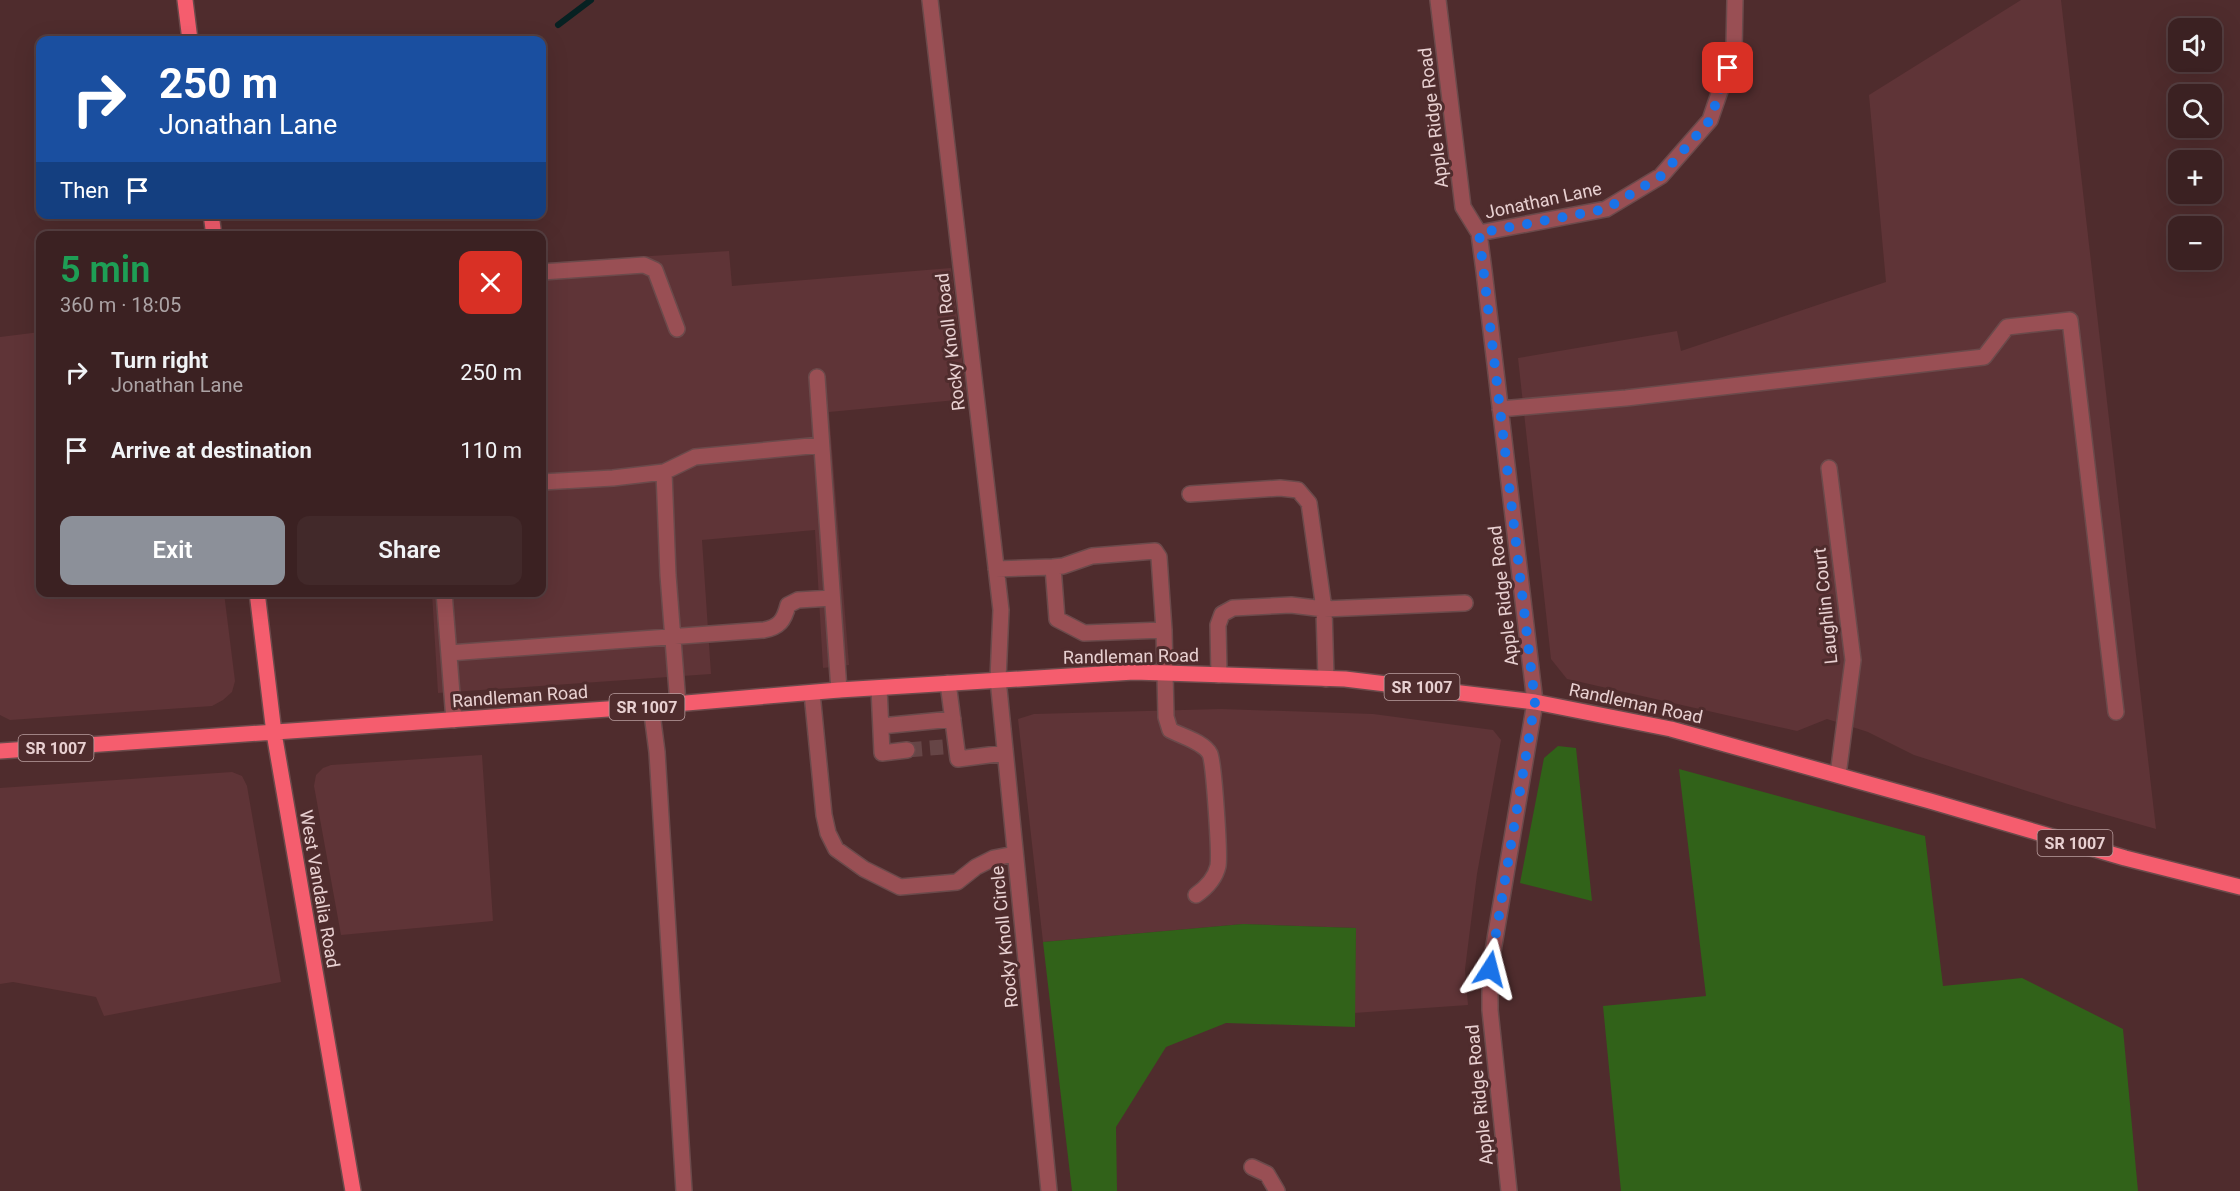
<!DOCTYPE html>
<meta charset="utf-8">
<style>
body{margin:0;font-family:Roboto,sans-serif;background:#42292a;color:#f1f3f6;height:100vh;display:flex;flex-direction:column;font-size:22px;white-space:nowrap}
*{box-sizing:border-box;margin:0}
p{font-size:20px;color:#aca3a5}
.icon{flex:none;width:33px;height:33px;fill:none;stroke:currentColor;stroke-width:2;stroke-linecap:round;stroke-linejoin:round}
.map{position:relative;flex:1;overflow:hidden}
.details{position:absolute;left:36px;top:231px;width:510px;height:366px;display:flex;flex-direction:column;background:#3b2122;border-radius:12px;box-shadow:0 6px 24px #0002,0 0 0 2px #543e40}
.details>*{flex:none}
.hud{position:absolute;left:36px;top:36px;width:510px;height:183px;border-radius:12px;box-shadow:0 6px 24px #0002,0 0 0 2px #543e40;background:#1a4fa0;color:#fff;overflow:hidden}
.buttons{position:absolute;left:2168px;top:18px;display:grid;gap:12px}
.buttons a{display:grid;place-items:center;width:54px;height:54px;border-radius:12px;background:#3b2122;box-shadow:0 6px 24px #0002,0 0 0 2px #543e40;font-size:30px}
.pin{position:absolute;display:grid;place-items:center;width:51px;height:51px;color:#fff;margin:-26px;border-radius:12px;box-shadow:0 3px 9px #0006}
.me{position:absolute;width:66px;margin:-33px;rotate:9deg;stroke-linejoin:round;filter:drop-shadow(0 0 4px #0008)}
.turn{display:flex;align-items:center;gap:21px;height:126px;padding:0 24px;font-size:27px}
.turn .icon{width:78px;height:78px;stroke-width:2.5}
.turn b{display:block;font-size:42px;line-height:51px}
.then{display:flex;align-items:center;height:57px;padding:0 24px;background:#0003;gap:12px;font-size:22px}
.round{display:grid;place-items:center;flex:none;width:63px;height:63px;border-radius:12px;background:#42292a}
.headline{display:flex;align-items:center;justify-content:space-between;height:102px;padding:0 24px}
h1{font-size:36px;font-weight:600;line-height:45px;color:#1e9e55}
.cta{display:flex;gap:12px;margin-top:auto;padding:12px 24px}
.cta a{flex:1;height:69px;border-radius:12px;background:#8c9099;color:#fff;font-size:24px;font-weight:600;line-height:69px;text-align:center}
.cta a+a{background:#42292a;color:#f1f3f6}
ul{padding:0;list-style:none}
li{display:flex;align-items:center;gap:18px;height:78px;padding:0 24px}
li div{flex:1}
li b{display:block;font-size:22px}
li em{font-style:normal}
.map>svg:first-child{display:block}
.built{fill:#5f3437}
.green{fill:#316219}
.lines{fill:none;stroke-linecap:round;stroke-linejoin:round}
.stream{stroke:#072122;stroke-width:6}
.minor-tunnel{stroke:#664546;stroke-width:15;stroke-dasharray:15 8;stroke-linecap:butt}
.minor-casing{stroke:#6b4a4b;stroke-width:18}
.major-casing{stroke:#6b4a4b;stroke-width:18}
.minor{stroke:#994f54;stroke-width:15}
.major{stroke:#f55d6e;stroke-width:15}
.route{stroke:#1a73e8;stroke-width:10;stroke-dasharray:0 18}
.labels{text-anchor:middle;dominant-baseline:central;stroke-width:6;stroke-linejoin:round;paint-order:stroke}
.shield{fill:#4f2c2d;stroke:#ba9fa0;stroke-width:1.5}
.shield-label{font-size:16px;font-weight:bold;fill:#e8d0d1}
.street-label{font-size:18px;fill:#e8d0d1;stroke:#4f2c2d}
</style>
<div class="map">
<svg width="2240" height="1191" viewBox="0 0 2240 1191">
<rect width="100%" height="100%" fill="#4f2c2d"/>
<!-- built -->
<path class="built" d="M2021 0H2061L2156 829 2068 804 1914 755 1868 732 1827 719 1797 731 1567 679 1551 659 1518 358 1677 331 1681 351 1886 282 1869 95Z
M729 251 732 286 951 268 967 399 829 412 849 665 823 668 815 530 702 540 711 674 438 693 432 593 542 592V263Z
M40 332V592L224 593 235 681 232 692 223 700 212 706 10 720 0 715V337Z
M1221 709 1373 714 1493 730 1501 740 1477 874 1465 969 1468 1005 1354 1013 1356 928 1243 924 1043 942 1018 719 1034 714Z
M482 755 493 921 341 935 314 786 316 775 323 768 331 765Z
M232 772 242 776 247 786 281 982 104 1016 96 997 13 982 0 984V788Z"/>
<!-- green -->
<path class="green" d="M1558 746 1576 748 1592 901 1520 883 1544 758Z
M1679 769 1925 836 1943 986 2022 978 2123 1029 2138 1191H1621L1603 1006 1706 996Z
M1243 924 1356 928 1355 1027 1226 1023 1166 1047 1116 1127 1117 1191H1072L1043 942Z"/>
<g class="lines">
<!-- stream -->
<path class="stream" d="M558 25 591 0"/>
<!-- minor-tunnel -->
<path class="minor-tunnel" d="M907 750 943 747"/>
<defs>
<path id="minor" d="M930 0 1001 610 998 679 1049 1191
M1438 0 1463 207 1479 233 1484 271 1535 702 1490 969V1010L1509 1191
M1479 233 1606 209 1661 176 1710 120 1734 50 1735 0
M542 272 644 265 655 270 677 329
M817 377 839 690
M1500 409 1626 398 1984 357 2007 327 2070 320 2116 712
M1829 468 1853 660 1838 775
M664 472 695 457 821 445
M542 482 613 478 664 472 668 575 678 704
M1190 494 1280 488 1298 490 1309 503 1324 609 1326 679
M1053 567 1063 566 1092 556 1155 551 1159 557 1164 630
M996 569 1053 567 1057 619 1084 633 1164 630 1166 717 1170 730C1181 736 1204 742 1210 754 1214 764 1220 855 1218 866 1215 879 1206 888 1196 895
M444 592 454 720
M449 653 764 630C779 627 784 621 788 605L798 600 832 598
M1219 675 1218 625 1222 614 1233 608 1291 605 1324 609 1465 603
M948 683 958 759 1005 753
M879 688 882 753 907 750
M812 693 824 815 828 833 836 849 864 869 900 887 957 882 976 867 994 858 1015 854
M651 706 657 752 684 1191
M881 726 953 719
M1252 1167 1267 1174 1277 1191"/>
<path id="major" d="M185 0 190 40
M211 214 214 236
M257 592 274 733 353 1191
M0 751 651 706 839 690 1134 672 1345 679 1535 702 1671 729 1930 801 2125 858 2240 887"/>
</defs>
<!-- minor casing -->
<use href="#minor" class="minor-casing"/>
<!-- major casing -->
<use href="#major" class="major-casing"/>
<!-- minor -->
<use href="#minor" class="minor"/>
<!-- major -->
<use href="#major" class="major"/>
</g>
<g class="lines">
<!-- route -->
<path class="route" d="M1490 969 1535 702 1479 233 1606 209 1661 176 1710 120 1728 68"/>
</g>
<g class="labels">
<!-- shield labels -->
<g class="shield">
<rect x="1384.5" y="674" width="75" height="26" rx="4.5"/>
<rect x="609.5" y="694" width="75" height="26" rx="4.5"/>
<rect x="18.5" y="735" width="75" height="26" rx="4.5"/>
<rect x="2037.5" y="830" width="75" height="26" rx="4.5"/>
</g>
<g class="shield-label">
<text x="1422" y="687">SR 1007</text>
<text x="647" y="707">SR 1007</text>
<text x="56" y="748">SR 1007</text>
<text x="2075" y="843">SR 1007</text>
</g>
<!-- street labels -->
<g class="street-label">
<text transform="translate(1433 118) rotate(-97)">Apple Ridge Road</text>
<text transform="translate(1543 200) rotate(-12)">Jonathan Lane</text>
<text transform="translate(950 342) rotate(-97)">Rocky Knoll Road</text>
<text transform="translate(1503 596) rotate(-97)">Apple Ridge Road</text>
<text transform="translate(1825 606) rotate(-96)">Laughlin Court</text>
<text transform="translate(1131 656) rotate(-1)">Randleman Road</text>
<text transform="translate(520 696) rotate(-4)">Randleman Road</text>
<text transform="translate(1636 703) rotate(12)">Randleman Road</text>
<text transform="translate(320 889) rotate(80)">West Vandalia Road</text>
<text transform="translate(1004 937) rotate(-96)">Rocky Knoll Circle</text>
<text transform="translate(1479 1095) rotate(-96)">Apple Ridge Road</text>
</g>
</g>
</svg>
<div class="buttons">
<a><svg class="icon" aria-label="sound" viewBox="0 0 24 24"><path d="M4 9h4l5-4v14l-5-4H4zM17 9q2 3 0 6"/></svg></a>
<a><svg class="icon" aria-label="search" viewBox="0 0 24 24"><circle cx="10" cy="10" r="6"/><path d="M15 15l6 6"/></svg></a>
<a>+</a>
<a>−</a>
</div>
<div class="pin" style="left:1728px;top:68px;background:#d93025"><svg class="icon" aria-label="arrive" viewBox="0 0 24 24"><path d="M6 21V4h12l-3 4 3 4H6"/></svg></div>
<svg class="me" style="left:1490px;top:969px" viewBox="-20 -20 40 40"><path d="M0-17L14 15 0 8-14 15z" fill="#1a73e8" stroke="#fff" stroke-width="4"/></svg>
<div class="hud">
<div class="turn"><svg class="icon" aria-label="right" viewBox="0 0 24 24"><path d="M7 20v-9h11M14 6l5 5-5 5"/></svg><div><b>250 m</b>Jonathan Lane</div></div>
<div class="then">Then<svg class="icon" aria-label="arrive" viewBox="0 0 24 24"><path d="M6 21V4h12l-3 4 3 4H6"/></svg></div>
</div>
<section class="details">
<div class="headline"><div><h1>5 min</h1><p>360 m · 18:05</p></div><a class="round" style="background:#d93025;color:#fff"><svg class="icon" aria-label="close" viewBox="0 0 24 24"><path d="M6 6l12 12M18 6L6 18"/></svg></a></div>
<ul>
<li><svg class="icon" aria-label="right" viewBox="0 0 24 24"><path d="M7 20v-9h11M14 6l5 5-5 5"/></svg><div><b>Turn right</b><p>Jonathan Lane</p></div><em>250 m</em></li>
<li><svg class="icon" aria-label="arrive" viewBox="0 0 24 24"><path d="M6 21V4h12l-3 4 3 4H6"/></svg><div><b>Arrive at destination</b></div><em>110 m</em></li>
</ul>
<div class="cta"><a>Exit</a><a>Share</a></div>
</section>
</div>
